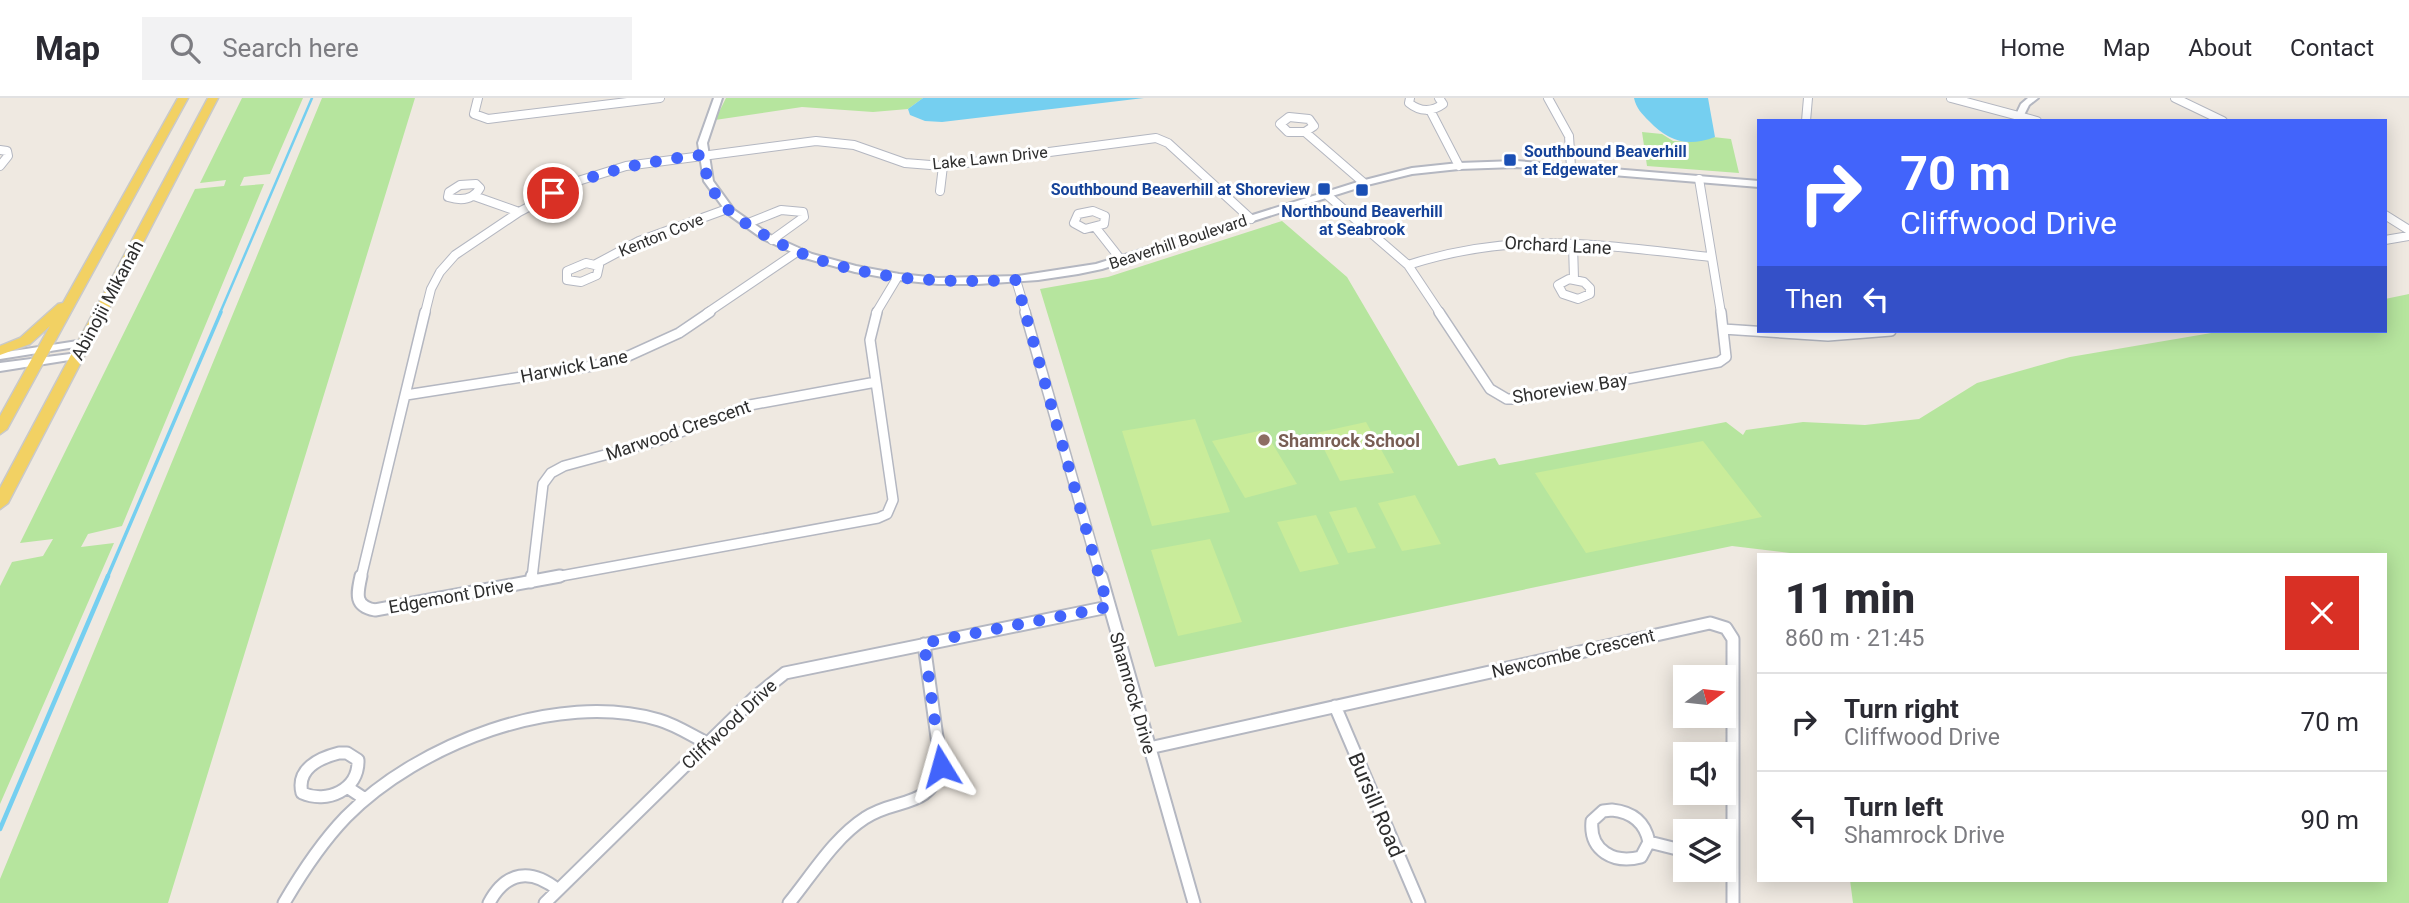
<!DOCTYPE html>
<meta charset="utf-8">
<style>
body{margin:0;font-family:Roboto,sans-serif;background:#f2f2f3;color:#2b2b33;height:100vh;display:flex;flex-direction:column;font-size:26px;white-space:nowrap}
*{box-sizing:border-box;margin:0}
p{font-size:23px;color:#7c7c81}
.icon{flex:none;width:38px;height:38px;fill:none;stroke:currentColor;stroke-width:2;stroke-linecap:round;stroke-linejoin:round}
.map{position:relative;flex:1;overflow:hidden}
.drawer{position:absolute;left:1757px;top:455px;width:630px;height:329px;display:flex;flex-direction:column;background:#fff;border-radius:0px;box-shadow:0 4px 18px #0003}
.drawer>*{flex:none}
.banner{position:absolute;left:1757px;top:21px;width:630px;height:214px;border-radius:0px;box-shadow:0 4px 18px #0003;background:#4264fb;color:#fff;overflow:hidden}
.needle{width:46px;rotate:75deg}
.tools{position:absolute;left:1673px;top:567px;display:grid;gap:14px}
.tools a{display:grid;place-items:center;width:63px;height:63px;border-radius:0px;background:#fff;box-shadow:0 4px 18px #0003;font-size:35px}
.pin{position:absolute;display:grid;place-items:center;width:60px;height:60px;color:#fff;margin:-30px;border:4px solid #fff;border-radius:50%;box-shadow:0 2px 7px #0007}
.me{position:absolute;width:77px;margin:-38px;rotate:352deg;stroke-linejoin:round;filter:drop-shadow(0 0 5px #0008)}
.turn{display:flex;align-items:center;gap:24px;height:147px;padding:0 28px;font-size:32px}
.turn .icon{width:91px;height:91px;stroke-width:2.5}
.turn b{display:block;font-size:49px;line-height:60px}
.then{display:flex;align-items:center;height:66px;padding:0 28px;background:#0003;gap:14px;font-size:26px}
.round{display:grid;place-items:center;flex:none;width:74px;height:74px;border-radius:0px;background:#f2f2f3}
.overview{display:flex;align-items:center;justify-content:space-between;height:119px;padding:0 28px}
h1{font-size:42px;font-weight:800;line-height:52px}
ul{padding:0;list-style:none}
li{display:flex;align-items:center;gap:21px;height:98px;padding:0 28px;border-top:2px solid #e1e1e2}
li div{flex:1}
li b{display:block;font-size:26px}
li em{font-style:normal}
header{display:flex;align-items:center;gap:42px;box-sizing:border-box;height:98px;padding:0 35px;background:#fff;border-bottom:2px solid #e1e1e2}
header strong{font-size:33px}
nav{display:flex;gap:38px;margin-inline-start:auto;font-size:24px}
.search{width:490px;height:63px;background:#f2f2f3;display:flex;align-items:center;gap:18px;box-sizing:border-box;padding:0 24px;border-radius:0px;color:#7c7c81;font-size:26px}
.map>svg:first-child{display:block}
.green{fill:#b6e59e}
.pitch{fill:#c9ec9a}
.water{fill:#75cff0}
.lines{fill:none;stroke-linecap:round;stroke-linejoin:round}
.stream-far2{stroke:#75cff0;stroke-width:2.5}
.stream-far1{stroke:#75cff0;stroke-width:3.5}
.stream{stroke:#75cff0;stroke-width:4.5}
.minor-far2-casing{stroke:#b4b7c1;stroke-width:10}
.minor-far1-casing{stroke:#b4b7c1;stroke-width:12}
.minor-casing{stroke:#b4b7c1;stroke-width:15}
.tertiary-casing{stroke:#b4b7c1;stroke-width:4}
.primary-casing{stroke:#c9c9c9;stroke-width:3}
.minor-far2{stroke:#fff;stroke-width:8}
.minor-far1{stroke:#fff;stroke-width:9}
.minor{stroke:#fff;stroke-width:11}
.tertiary{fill:#fff;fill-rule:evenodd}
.primary{fill:#f2d163;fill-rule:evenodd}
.route{stroke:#4264fb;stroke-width:12;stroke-dasharray:0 21.6}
.transit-dot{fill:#1a4fb4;stroke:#fff;stroke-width:2.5}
.education-dot{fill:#8d6e63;stroke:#fff;stroke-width:2.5}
.labels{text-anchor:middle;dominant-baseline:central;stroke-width:6;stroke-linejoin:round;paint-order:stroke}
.far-transit-label{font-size:16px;font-weight:bold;fill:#164399;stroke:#fff;text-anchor:start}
.far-street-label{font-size:16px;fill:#2e2e2e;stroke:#fff}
.street-label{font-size:18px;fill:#2e2e2e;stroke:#fff}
.education-label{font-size:18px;font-weight:bold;fill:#785e54;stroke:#fff;text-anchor:start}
.near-street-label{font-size:21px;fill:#2e2e2e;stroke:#fff}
</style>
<header>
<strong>Map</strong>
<div class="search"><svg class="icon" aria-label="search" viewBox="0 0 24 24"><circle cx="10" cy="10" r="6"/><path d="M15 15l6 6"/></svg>Search here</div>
<nav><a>Home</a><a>Map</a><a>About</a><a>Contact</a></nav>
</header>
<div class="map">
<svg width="2409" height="805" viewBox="0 0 2409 805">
<rect width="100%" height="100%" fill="#efe9e1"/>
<!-- green -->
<path class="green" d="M242 0H303L270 76 244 79 240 88 264 86 122 428 88 436 81 449 114 445 0 706V488L12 464 43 458 53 441 20 445 195 91 224 88 226 82 200 85Z
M322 0H415L168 805H0V781Z
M726 0H923L908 11 873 14 802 9 715 22Z
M1642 34 1662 36 1673 43 1689 44 1713 39 1731 41 1739 75 1647 68Z
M1282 123 1347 179 1458 368 1495 360 1499 367 1726 324 1743 337 1746 332 1803 324 1865 327 1919 321 1977 285 2070 259 2223 233H2385V201L2409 196V805H1853L1850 782H2385V457H1806L1732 448 1155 569 1040 191 1108 179Z"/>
<!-- pitch -->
<path class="pitch" d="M1195 321 1230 414 1152 428 1122 333Z
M1366 324 1394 375 1340 383 1316 335Z
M1264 332 1297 386 1245 400 1212 343Z
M1703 343 1762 419 1586 455 1535 375Z
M1415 397 1441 446 1402 453 1378 405Z
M1356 409 1376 450 1348 455 1329 414Z
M1316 417 1339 466 1300 474 1277 424Z
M1210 441 1242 524 1178 538 1151 452Z"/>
<!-- water -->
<path class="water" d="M923 0H1144L942 24 925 23 910 17 908 11Z
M1634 0H1708L1715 39C1688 49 1669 44 1649 23 1642 16 1636 10 1634 0Z"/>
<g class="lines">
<!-- stream-far2 -->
<path class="stream-far2" d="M220 215 312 0"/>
<!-- stream-far1 -->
<path class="stream-far1" d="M107 480 221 214"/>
<!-- stream -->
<path class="stream" d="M0 731 108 478"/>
<defs>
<path id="minor-far2" d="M478 0 474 16 488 21 660 0
M1410 0 1409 5C1420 14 1432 14 1443 6L1439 0
M1548 0 1569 38 1571 69
M1951 0 2037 23
M2175 0 2223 23
M1430 12 1459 68
M1289 19 1309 21 1314 28 1305 34H1288L1280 26Z
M1806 23 1808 0
M1305 34 1364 85
M0 52 7 53 8 58 0 68
M1699 81 1721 215
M476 86 480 90C473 102 461 103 448 99L449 94 460 87Z
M940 93 943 68
M1326 96 1408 167 1440 215
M474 98 519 114
M1093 113 1105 118 1104 126 1085 131 1074 125 1078 116Z
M2385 117 2409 132
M746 126 781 112 803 114 804 119 772 142
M1096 130 1122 163
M2385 142 2409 138
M1573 146 1574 181
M586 165 599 168 597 177 581 184 567 182V173Z
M596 166 639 143 727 111
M1408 167C1516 132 1601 147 1711 159
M1569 181 1584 184 1590 190V196L1578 201 1563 196 1558 187Z
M1016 182 1026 215
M425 215 431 191 440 174 455 157 519 114 578 83 626 68 816 43 854 47 905 65 943 68 1156 40 1168 45 1251 121
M707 215 797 154
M876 215 897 180"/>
<path id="minor-far1" d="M1025 214 1101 480
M1439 214 1490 291 1507 301H1520L1719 264 1726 259 1721 214
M1723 231 1828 238 1891 233
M406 297 592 268 624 260 679 235 710 214
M361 480 425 214
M532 480 543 386 551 375 564 368 660 342 750 307 876 284
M550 480 878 420 887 416 893 402 870 242 877 214"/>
<path id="minor" d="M361 478C357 496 354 508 375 512L560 478
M1101 478 1194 805
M531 484 532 478
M1335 608 1419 805
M1149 650 1710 525 1726 530 1733 541V805
M339 655H347L358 662C359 692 327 706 302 695 296 671 319 660 339 655Z
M347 689 365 701
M1612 712C1632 714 1645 724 1649 744L1641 759C1614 766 1589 753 1592 723L1603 713Z
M1649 744 1685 753
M284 805C302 774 321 745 346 719 418 646 557 592 659 622 676 627 691 637 707 645
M489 805C506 773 531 770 558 792
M545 805 755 599 785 575 1108 509
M789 805C812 777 834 740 865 720 896 699 930 712 941 668L924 546"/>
<path id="tertiary" d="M714 0H722L707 45 713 83 734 112 770 137 812 156 856 168 899 176 938 180 1018 178 1096 166 1361 83 1412 70 1459 65 1516 63 1759 83V89L1516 69 1459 71 1412 76 1367 87 1102 171 1078 176 1038 182 978 186H938L899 182 855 174 805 160 763 141 728 116 704 83 698 45Z
M2028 0H2038L2029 7 2021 23H2013L2021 6Z
M84 242 88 243 89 245 88 247 0 261V255Z
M78 255 82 256 83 258 82 260 0 273V265Z"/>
<path id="primary" d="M178 0H188L7 331 0 336V318L50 228 30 246 0 257V248L20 240 58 206 63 205Z
M208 0H218L8 405 0 411V390Z"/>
</defs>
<!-- minor-far2 casing -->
<use href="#minor-far2" class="minor-far2-casing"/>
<!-- minor-far1 casing -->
<use href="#minor-far1" class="minor-far1-casing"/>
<!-- minor casing -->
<use href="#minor" class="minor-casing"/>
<!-- tertiary casing -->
<use href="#tertiary" class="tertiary-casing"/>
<!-- primary casing -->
<use href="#primary" class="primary-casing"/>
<!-- minor-far2 -->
<use href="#minor-far2" class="minor-far2"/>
<!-- minor-far1 -->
<use href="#minor-far1" class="minor-far1"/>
<!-- minor -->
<use href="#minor" class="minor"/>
<!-- tertiary -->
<use href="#tertiary" class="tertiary"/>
<!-- primary -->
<use href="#primary" class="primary"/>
</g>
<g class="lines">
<!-- route -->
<path class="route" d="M553 95C601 72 649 63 701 57 705 71 708 85 716 97 727 114 744 125 761 135 837 181 929 186 1016 182L1108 509 924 545 941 668"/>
</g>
<!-- markers -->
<g class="transit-dot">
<rect x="1503" y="55" width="14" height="14" rx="3.5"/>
<rect x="1317" y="84" width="14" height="14" rx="3.5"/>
<rect x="1355" y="85" width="14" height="14" rx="3.5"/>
</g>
<circle class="education-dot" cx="1264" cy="342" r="7"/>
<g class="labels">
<!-- far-transit labels -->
<g class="far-transit-label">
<text x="1524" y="53">Southbound Beaverhill<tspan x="1524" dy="18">at Edgewater</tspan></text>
<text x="1310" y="91" text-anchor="end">Southbound Beaverhill at Shoreview</text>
<text x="1362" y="113" text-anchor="middle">Northbound Beaverhill<tspan x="1362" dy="18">at Seabrook</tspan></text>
</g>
<!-- far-street labels -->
<g class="far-street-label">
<text transform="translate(990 60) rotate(-6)">Lake Lawn Drive</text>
<text transform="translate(661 137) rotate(-22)">Kenton Cove</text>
<text transform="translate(1178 144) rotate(-18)">Beaverhill Boulevard</text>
</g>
<!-- street labels -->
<g class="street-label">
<text transform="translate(1558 147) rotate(3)">Orchard Lane</text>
<text transform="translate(107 202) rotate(-62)">Abinojii Mikanah</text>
<text transform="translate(574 268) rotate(-11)">Harwick Lane</text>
<text transform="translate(1570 290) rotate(-9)">Shoreview Bay</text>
<text transform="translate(678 332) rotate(-19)">Marwood Crescent</text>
<text transform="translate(451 498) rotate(-10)">Edgemont Drive</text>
<text transform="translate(1573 555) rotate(-13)">Newcombe Crescent</text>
<text transform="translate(1133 595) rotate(74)">Shamrock Drive</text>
<text transform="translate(729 626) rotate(-43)">Cliffwood Drive</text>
</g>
<!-- education labels -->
<g class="education-label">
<text x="1278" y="342">Shamrock School</text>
</g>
<!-- near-street labels -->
<g class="near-street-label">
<text transform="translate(1376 707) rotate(67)">Bursill Road</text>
</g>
</g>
</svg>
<div class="tools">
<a><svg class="needle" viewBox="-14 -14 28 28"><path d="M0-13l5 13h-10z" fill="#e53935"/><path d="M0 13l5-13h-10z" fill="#7c7c81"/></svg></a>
<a><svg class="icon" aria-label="sound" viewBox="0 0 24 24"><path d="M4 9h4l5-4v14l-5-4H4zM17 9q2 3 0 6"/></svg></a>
<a><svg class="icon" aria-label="layers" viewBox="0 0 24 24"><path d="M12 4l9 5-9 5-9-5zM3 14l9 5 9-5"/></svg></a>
</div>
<div class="pin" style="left:553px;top:95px;background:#d93025"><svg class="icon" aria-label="arrive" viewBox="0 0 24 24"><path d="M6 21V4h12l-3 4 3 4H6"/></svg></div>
<svg class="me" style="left:941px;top:668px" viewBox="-20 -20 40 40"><path d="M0-17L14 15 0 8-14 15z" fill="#4264fb" stroke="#fff" stroke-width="4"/></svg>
<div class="banner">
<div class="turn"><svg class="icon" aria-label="right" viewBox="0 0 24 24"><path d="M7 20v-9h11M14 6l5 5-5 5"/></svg><div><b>70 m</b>Cliffwood Drive</div></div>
<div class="then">Then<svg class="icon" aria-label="left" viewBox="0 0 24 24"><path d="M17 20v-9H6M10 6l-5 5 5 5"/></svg></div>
</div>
<section class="drawer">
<div class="overview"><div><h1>11 min</h1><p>860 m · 21:45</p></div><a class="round" style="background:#d93025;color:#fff"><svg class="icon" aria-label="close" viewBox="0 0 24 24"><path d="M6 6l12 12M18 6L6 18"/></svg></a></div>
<ul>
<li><svg class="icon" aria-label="right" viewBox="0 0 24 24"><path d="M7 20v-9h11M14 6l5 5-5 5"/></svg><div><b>Turn right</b><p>Cliffwood Drive</p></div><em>70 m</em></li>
<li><svg class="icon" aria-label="left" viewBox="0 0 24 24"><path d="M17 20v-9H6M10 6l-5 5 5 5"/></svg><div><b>Turn left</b><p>Shamrock Drive</p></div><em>90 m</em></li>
</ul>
</section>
</div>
